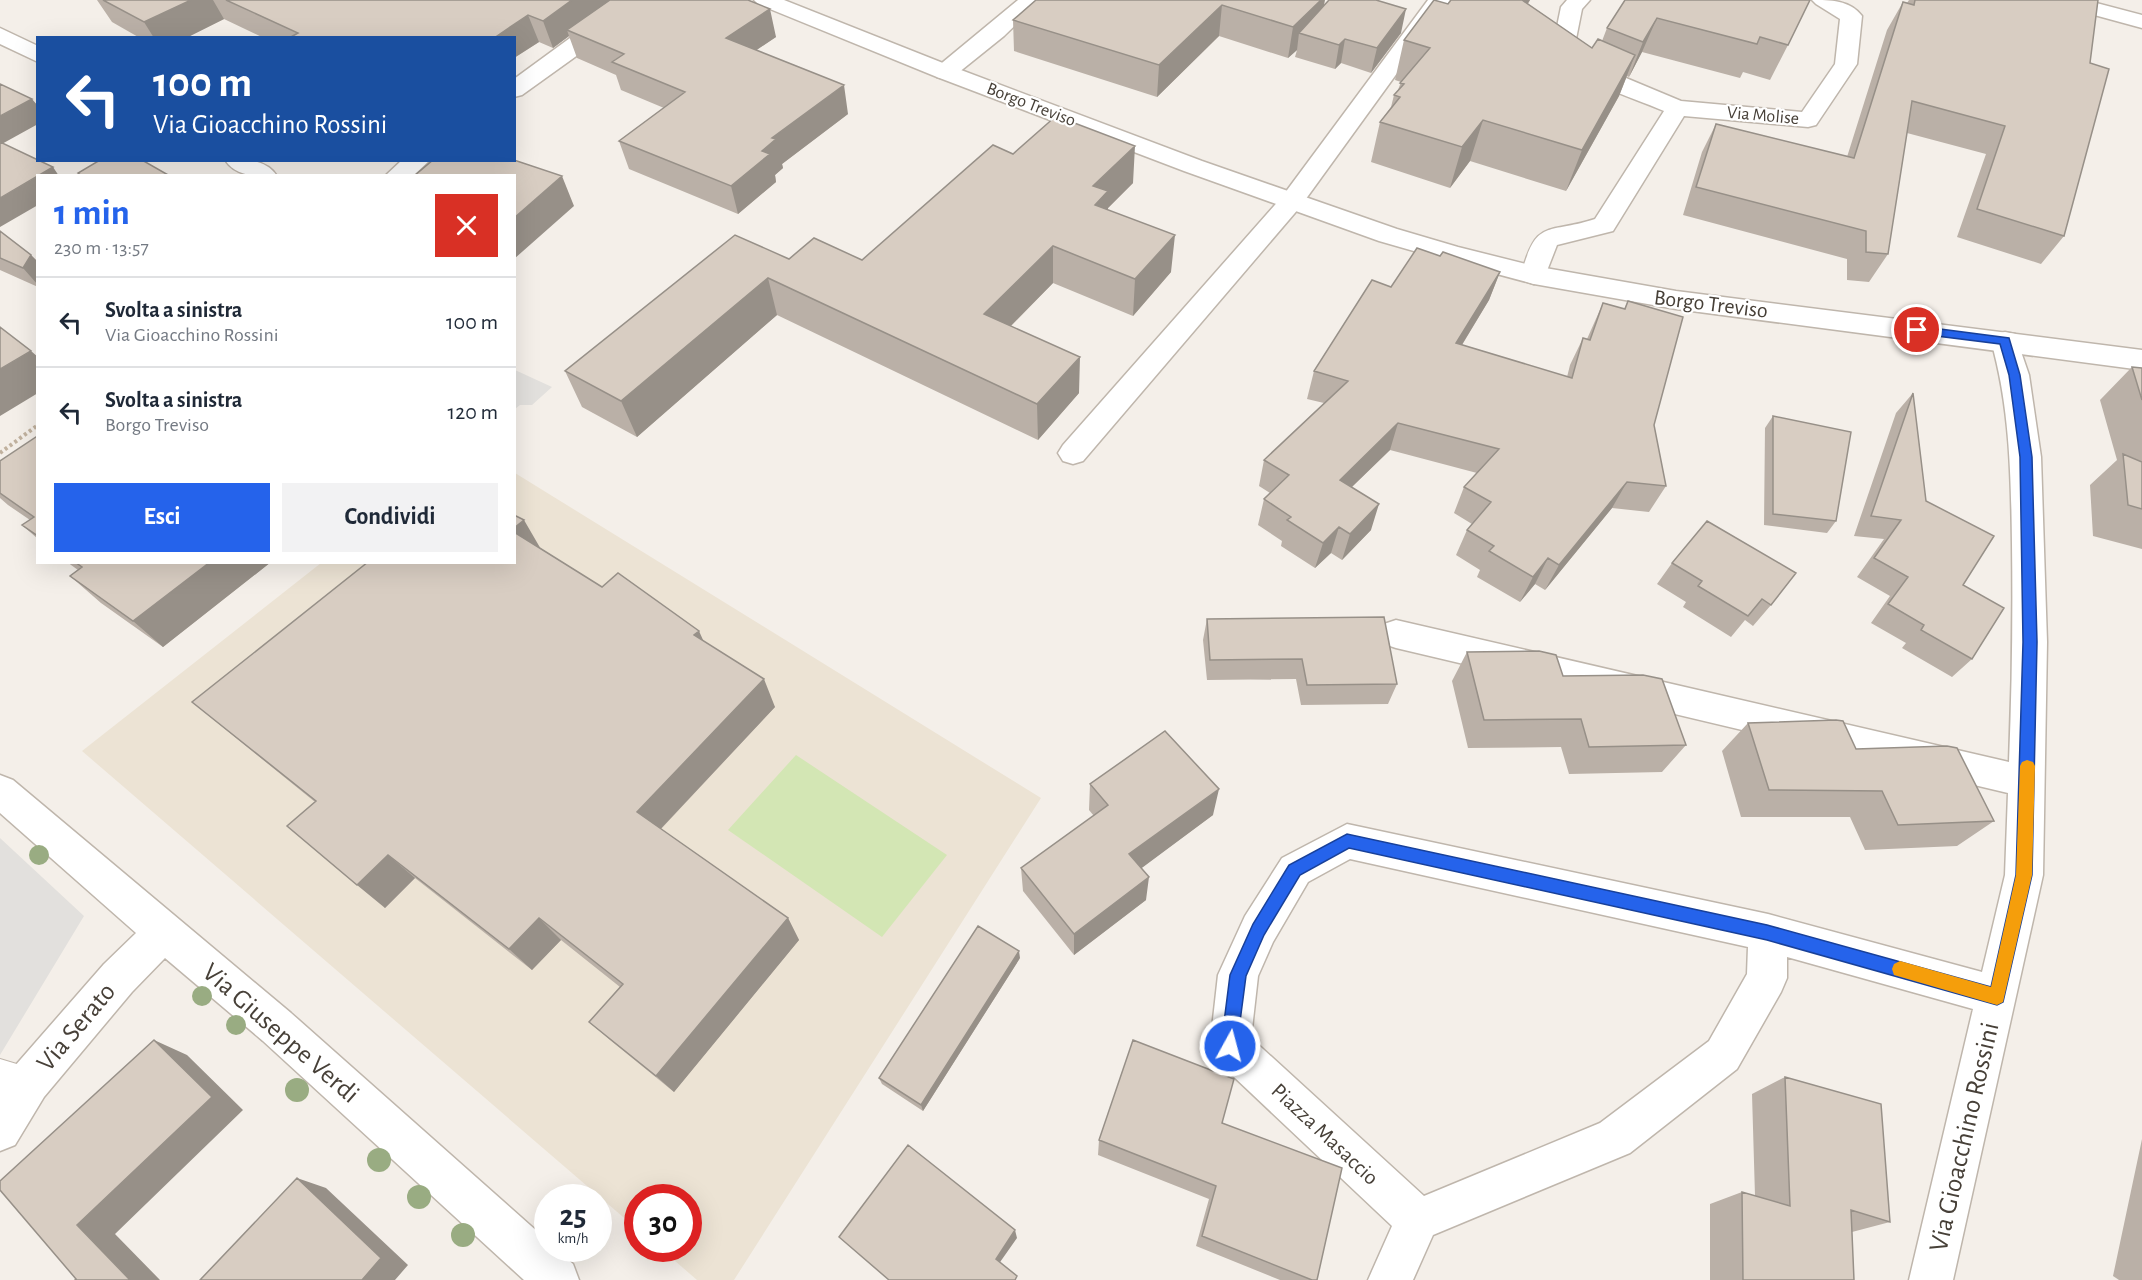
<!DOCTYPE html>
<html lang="it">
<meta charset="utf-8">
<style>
body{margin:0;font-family:"Alegreya Sans",sans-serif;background:#f2f2f3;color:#1f2937;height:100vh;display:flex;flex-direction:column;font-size:22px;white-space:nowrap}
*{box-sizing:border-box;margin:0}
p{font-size:20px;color:#747a83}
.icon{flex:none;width:33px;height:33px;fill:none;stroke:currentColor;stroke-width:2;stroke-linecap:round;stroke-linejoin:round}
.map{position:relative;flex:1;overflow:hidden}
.drawer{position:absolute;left:36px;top:174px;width:480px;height:390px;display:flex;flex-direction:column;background:#fff;border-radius:0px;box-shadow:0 6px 24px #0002}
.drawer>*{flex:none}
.guide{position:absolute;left:36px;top:36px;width:480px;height:126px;border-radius:0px;box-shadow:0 6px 24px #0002;background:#1a4fa0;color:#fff;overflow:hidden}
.speed{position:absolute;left:534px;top:1184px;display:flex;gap:12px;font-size:30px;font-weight:700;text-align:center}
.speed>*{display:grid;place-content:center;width:78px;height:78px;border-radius:50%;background:#fff;box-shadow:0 6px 24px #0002;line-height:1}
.speed small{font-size:15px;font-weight:400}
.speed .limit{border:9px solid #d22;background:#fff;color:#111}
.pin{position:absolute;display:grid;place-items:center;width:51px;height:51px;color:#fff;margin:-26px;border:3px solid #fff;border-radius:50%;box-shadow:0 2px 6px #0007}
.me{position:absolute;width:66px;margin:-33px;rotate:7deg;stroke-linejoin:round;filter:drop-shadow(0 0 4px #0008)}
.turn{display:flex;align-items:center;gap:21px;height:126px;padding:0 18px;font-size:27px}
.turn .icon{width:78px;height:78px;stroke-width:2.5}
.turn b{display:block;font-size:42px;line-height:51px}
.round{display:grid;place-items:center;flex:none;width:63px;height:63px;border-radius:0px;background:#f2f2f3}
.headline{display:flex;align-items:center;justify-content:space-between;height:102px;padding:0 18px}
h1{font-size:36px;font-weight:600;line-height:45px;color:#2563eb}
.action{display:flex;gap:12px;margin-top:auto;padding:12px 18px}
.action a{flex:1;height:69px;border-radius:0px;background:#2563eb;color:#fff;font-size:24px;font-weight:600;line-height:69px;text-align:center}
.action a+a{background:#f2f2f3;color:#1f2937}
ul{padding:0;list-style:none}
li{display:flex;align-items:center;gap:18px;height:90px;padding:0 18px;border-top:2px solid #e0e1e3}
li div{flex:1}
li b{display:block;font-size:22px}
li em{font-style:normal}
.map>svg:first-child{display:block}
.education{fill:#ece3d4}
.green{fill:#d3e6b4}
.parking{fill:#e2e0dd}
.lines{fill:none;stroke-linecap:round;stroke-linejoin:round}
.service-casing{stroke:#bfb6ac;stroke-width:2}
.minor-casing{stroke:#bfb6ac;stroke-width:3}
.tertiary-casing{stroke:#bfb6ac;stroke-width:3}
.path{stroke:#c0b19e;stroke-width:4;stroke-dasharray:3 3;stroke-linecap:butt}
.service{fill:#fff;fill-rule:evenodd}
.minor{fill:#fff;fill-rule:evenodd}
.tertiary{fill:#fff;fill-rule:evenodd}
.tree{fill:#99ac82}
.wall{fill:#bab0a7}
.shaded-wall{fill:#979088}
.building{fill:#d8cdc2;stroke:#979088;stroke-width:1.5}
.route{fill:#2563eb;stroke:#184099;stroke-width:1.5}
.slow{fill:#f59e0b}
.labels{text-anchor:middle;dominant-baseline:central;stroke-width:4.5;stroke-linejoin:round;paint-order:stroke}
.far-street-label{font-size:18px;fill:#474038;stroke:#fff}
.street-label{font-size:22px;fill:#474038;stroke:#fff}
.near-street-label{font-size:27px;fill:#474038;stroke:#fff}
</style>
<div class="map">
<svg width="2142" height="1280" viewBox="0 0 2142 1280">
<rect width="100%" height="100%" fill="#f4efe9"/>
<!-- education -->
<path class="education" d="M515 473 1041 798 734 1280H697L660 1248H688V1197H638L637 1229 82 751 321 563 514 562Z"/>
<!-- green -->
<path class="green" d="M796 755 947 855 882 937 728 830Z"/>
<!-- parking -->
<path class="parking" d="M515 370 552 387 532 405H520L515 409Z
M0 838 84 916 0 1055Z"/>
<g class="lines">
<defs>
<path id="service" d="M0 1059 40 1071 45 1082 40 1093 29 1098 0 1091Z"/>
<path id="minor" d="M622 0H646L621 24 522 95 514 97V79Z
M1018 0H1041L1004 36 953 77 945 79 937 77 934 72 937 67Z
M1428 0H1450L1300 207 1083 461 1073 464 1063 461 1058 453 1063 445 1282 197Z
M1567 0H1590L1582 9 1574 49 1590 63 1681 101 1802 112 1835 64 1840 19 1816 4 1812 0C1830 0 1850 0 1862 16L1857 64 1816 125 1808 127 1684 116 1613 231 1557 245 1543 281 1534 284 1525 281 1521 275C1537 217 1546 235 1595 219L1664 111C1630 96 1573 81 1552 51L1561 7Z
M2050 0H2085L2142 15V28L2054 4Z
M0 28 38 46V62L0 44Z
M225 160C244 160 265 158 277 176 258 176 237 178 225 160Z
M402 160H430L413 176H385Z
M2005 332 2015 334 2029 375 2041 457 2047 642 2043 875 1953 1280H1909L1973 1009 1787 957V978L1781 992 1737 1069 1630 1153 1433 1235 1413 1280H1368L1392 1226 1216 1060 1210 1046 1218 975 1245 916 1282 858 1347 824 1768 914 1982 972 2005 875 2008 793 1396 648 1384 644 1380 634 1384 624 1396 620 2009 762C2012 689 2013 617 2012 544 2011 475 2010 407 1991 341L1995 334ZM1350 859 1748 947 1747 974 1709 1041 1600 1123 1424 1196 1251 1038 1258 976 1273 942 1308 882Z
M0 775 13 780 291 1013 548 1241V1248H555L573 1264 579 1280H524L263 1041 165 958 132 992 44 1097 15 1145 0 1151V1091L14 1067 104 964 136 933 0 813Z"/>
<path id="tertiary" d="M754 0H784L953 67 1202 161 1397 229 1458 247 1534 266 1676 291 2142 350V370L1676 309 1534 284 1452 262 1379 241 1184 171 937 77 758 4Z"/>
</defs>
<!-- service casing -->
<use href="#service" class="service-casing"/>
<!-- minor casing -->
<use href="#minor" class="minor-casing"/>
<!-- tertiary casing -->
<use href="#tertiary" class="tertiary-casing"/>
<!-- path -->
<path class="path" d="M0 453 38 425"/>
<!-- service -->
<use href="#service" class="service"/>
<!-- minor -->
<use href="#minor" class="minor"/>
<!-- tertiary -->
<use href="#tertiary" class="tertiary"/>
</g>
<!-- trees -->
<g class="tree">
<circle cx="39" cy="855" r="10"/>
<circle cx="202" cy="996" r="10"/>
<circle cx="236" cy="1025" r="10"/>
<circle cx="297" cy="1090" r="12"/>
<circle cx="379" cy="1160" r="12"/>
<circle cx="419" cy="1197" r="12"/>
<circle cx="463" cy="1235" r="12"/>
</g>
<!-- wall -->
<path class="wall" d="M97 0H748L776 37 756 50 848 114 782 164 783 168 775 175 776 182 738 214 629 169 619 141 664 108 621 90 616 75 577 58 569 36 553 48 539 42 514 58V38H264L224 19 186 38H140L112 22Z
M1036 0 1323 6 1401 33 1371 73 1341 63 1335 69 1295 57 1297 50 1288 58 1219 36 1157 97 1014 51 1013 20Z
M1451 0H1530L1528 4 1592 48 1602 41 1607 28 1625 0 1788 45 1770 80 1743 72 1740 78 1642 52 1629 77 1627 76 1619 96 1566 191 1470 161 1450 188 1371 162 1380 122 1391 107 1394 95 1398 90 1401 82 1395 80 1404 40 1448 4Z
M1909 0H2098L2064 236 2041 264 1957 237 1986 154 1907 133 1888 254 1869 282 1847 280V259L1683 215 1702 152 1716 124 1847 157 1887 30 1903 2 1907 3Z
M1013 154 1133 183 1108 208V210L1171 272 1133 316 1053 283 1011 326 1079 393 1038 440 777 315 637 437 582 407 565 371 789 259 862 260Z
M0 231 31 255 38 262V287L0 270Z
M1440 256 1500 272 1489 300 1462 345 1567 377 1570 365 1583 338 1587 339 1603 303 1624 309 1628 301 1654 425 1666 486 1649 512 1612 508 1545 590 1535 584 1520 602 1477 577 1480 570 1456 555 1467 530 1472 524 1454 513 1464 487 1477 473 1390 450 1352 487 1371 530 1342 560 1331 553 1315 568 1281 546 1282 541 1258 525 1264 499 1270 493 1259 486 1264 460 1324 403 1307 399 1314 371 1391 287Z
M2132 367 2142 368V549L2093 536 2090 485 2117 460 2100 400Z
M1913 393 1926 501 1963 585 1972 659 1952 677 1902 648 1906 643 1871 623 1890 596 1857 577 1884 539 1854 536 1896 413Z
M1773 416 1836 521 1827 533 1764 525 1765 428Z
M38 439V539L22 525 30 520 8 505 0 498V461Z
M1707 521 1771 605 1753 626 1745 620 1731 637 1683 607 1686 602 1657 584 1672 563Z
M540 548 602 587 704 642 775 707 661 829 788 918 799 940 674 1092 610 1040 589 1022 620 987 561 940 532 970 415 878 385 908 315 802 225 729 192 702Z
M67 562H271L163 647 101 603 70 576 78 570Z
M1207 619 1397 684 1388 704 1301 705 1296 679 1207 680 1203 640Z
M1467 652 1563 676 1686 745 1662 772 1569 774 1561 747 1468 748 1452 681Z
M1748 723 1994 821 1957 846 1865 850 1850 817H1741L1722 751Z
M1090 784 1213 815 1141 868 1146 900 1074 955 1023 891 1021 868 1094 816 1089 810Z
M1020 958 923 1111 882 1084 879 1078Z
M1785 1077 1890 1222 1852 1232 1854 1280H1710V1204L1742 1192 1755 1196 1752 1094Z
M1222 1123 1317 1280H1280L1196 1246 1209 1199 1098 1155 1099 1140Z
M2142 1139V1280H2119L2113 1276Z"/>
<!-- shaded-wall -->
<path class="shaded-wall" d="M191 0H213L224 19 186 38H154L144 22Z
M572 0H613L567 30 569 36 553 48 543 21Z
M1321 0H1325L1320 26 1299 33 1297 50 1288 58 1293 27Z
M1516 0H1530L1504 37Z
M1222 5 1219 36 1157 97 1159 65Z
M770 9 776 37 733 66 726 38Z
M1406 9 1401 33 1371 73 1377 48Z
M528 15 539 42 514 58V38H494Z
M1657 18 1642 52 1629 77 1643 42Z
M1345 39 1341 63 1335 69 1339 45Z
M1635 55 1619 96 1566 191 1582 150Z
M844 85 848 114 782 164 783 168 775 175 776 182 738 214 731 186 762 151 772 138Z
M32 99 38 106V124L0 145V116Z
M1483 120 1470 161 1450 188 1462 147Z
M1135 146 1133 183 1108 208 1107 229 1094 242 1093 186Z
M53 167 59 176H38Z
M38 176V205L0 227V198Z
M562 176 574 206 514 259V218Z
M1175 235 1171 272 1133 316 1135 279Z
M1053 246V283L986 351 984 314Z
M31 255 38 262V285L23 268Z
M1500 272 1489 300 1446 371 1456 343Z
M768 278 777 315 637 437 621 401Z
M31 351 38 357V393L0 416V369Z
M1080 357 1079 393 1038 440 1037 404Z
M1398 423 1390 450 1332 506 1340 480Z
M1627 482 1612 508 1545 590 1559 565Z
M1379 504 1371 530 1342 560 1350 534Z
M524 520 542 551 514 534V528Z
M1339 527 1331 553 1315 568 1323 543Z
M1548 558 1535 584 1520 602 1533 577Z
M210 562H271L163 647 133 621Z
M699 631 712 660 694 635Z
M764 679 775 707 653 837 637 812Z
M1219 789 1213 815 1127 879 1129 854Z
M388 855 415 878 385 908 357 885Z
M1149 877 1146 900 1074 955V934Z
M539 918 561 940 532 970 509 949Z
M788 918 799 940 674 1092 656 1076Z
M1019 951 1020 958 923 1111 921 1105Z
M154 1040 187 1055 243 1110 115 1234 160 1280H130L77 1225Z
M297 1178 326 1188 408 1265 395 1280H362Z
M1015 1230 1017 1238 998 1265 996 1259Z"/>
<!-- building -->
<path class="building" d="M103 0H191L144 22Z
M226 0H572L543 21 528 15 494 38H289L298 33Z
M610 0H748L770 9 726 38 844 85 772 138 776 139 762 151 770 154 731 186 619 141 685 92 612 62 624 54 567 30Z
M1036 0H1321L1293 27 1222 5 1159 65 1013 20Z
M1329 0H1376L1406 9 1377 48 1345 39 1339 45 1299 33Z
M1434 0 1448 4 1451 0H1522L1592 48 1598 39 1635 55 1582 150 1483 120 1462 147 1380 122 1400 97 1394 95 1404 84 1400 83 1430 48 1404 40Z
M1625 0H1810L1788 45 1760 37 1757 44 1657 18 1643 42 1607 28Z
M1915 0H2098L2090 63 2109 69 2064 236 1977 209 2005 126 1912 101 1888 254 1866 252V231L1696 187 1716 124 1854 158 1903 2 1914 5Z
M0 84 32 99 0 116Z
M1056 116 1135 146 1093 186 1108 191 1095 205 1175 235 1135 279 1053 246 984 314 1080 357 1037 404 768 278 621 401 565 371 735 235 789 259 814 238 862 260 993 145 1013 154Z
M0 142 38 160 53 167 0 198Z
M100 160H142L170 176H82L78 173Z
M433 160H514L562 176 514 218V176H414Z
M0 231 31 255 23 268 0 258Z
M1417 248 1440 256 1443 252 1500 272 1456 343 1572 378 1583 338 1590 340 1603 303 1625 309 1628 301 1683 317 1654 425 1666 486 1627 482 1559 565 1548 558 1533 577 1489 551 1494 546 1467 530 1491 502 1464 487 1499 449 1398 423 1340 480 1379 504 1350 534 1339 527 1323 543 1287 520 1291 517 1264 499 1289 475 1264 460 1348 381 1314 371 1372 280 1391 287Z
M0 327 31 351 0 369Z
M2132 367 2142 368V400Z
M1913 393 1926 501 1994 536 1963 585 2004 608 1972 659 1921 630 1924 625 1888 604 1908 577 1874 558 1901 520 1871 516Z
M1773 416 1851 432 1836 521 1773 514Z
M36 437 38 439V536L22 525 34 517 0 493V461Z
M2123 454 2142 462V509L2128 505Z
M514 515 524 520 514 528Z
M1707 521 1796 573 1771 605 1762 599 1748 616 1698 586 1702 581 1672 563Z
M514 532 602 587 618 573 699 631 694 635 764 679 637 812 788 918 656 1076 589 1022 623 984 539 918 509 949 388 855 357 885 287 826 316 801 192 702 368 562H514Z
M75 562H210L133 621 70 576 82 567Z
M1384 617 1397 684 1307 685 1302 659 1210 660 1207 619Z
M1539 651 1556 655 1563 676 1643 675 1662 679 1686 745 1589 747 1581 719 1484 720 1467 652Z
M1836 720 1843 721 1856 749 1947 746 1957 748 1994 821 1898 825 1882 791 1769 790 1748 723Z
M1165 731 1219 789 1129 854 1149 877 1074 934 1021 868 1108 805 1090 784Z
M978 926 1019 951 921 1105 879 1078Z
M154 1040 212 1097 77 1225 130 1280H75L76 1279 0 1190V1181Z
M1133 1040 1234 1079 1222 1123 1342 1168 1317 1280H1312L1202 1236 1216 1186 1099 1140Z
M1785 1077 1881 1104 1890 1222 1851 1210 1854 1280H1743L1742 1192 1790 1206Z
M908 1145 1015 1230 996 1259 1017 1276 1015 1280H889L839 1237Z
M297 1178 381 1258 362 1280H200Z"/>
<!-- route -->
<path class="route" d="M1917 326 2009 338 2020 375 2032 457 2037 642 2032 875 2003 1002 1997 1005 1767 940 1349 848 1300 875 1264 935 1246 976 1236 1052 1230 1054 1224 1052 1221 1046 1230 975 1253 924 1289 865 1347 834 1767 925 1991 987 2016 875 2023 642 2020 457 2009 375 2000 344 1913 333V327Z"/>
<!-- slow -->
<path class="slow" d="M2027 760 2033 762 2035 766 2032 875 2003 1002 1997 1005 1894 975 1892 969 1894 964 1900 961 1991 987 2016 875 2020 766 2022 762Z"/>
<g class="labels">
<!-- far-street labels -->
<g class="far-street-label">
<text transform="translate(1031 105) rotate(21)">Borgo Treviso</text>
<text transform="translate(1763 116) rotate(5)">Via Molise</text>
</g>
<!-- street labels -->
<g class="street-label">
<text transform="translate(1711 304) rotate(7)">Borgo Treviso</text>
<text transform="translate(1325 1134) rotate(43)">Piazza Masaccio</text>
</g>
<!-- near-street labels -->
<g class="near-street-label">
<text transform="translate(76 1027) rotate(-50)">Via Serato</text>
<text transform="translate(281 1033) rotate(41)">Via Giuseppe Verdi</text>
<text transform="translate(1964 1137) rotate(-77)">Via Gioacchino Rossini</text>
</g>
</g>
</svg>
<div class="speed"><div>25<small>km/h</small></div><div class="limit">30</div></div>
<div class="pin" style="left:1917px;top:330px;background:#d93025"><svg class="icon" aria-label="arrive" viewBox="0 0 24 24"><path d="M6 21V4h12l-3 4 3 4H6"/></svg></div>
<svg class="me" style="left:1230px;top:1046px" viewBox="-20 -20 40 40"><circle r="17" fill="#2563eb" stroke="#fff" stroke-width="3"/><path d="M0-11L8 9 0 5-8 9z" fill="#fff"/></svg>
<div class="guide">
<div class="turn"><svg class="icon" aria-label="left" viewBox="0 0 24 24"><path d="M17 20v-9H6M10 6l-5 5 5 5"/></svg><div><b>100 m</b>Via Gioacchino Rossini</div></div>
</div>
<section class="drawer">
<div class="headline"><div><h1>1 min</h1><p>230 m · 13:57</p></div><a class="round" style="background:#d93025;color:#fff"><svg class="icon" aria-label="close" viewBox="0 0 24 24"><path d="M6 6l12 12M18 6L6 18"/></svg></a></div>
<ul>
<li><svg class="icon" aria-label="left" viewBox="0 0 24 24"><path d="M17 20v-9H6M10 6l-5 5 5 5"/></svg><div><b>Svolta a sinistra</b><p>Via Gioacchino Rossini</p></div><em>100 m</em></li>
<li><svg class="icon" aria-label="left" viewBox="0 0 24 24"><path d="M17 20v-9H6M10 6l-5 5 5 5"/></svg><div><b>Svolta a sinistra</b><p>Borgo Treviso</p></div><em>120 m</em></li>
</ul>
<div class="action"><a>Esci</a><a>Condividi</a></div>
</section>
</div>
